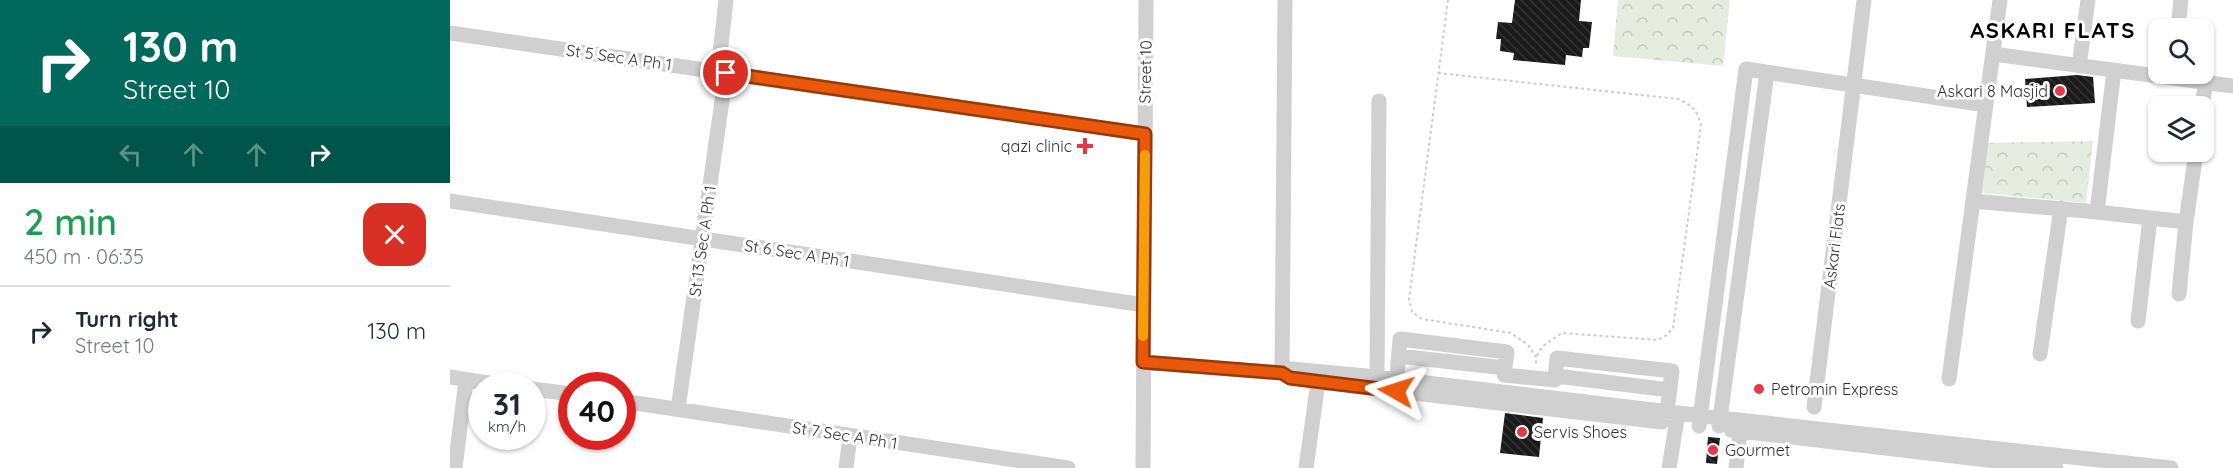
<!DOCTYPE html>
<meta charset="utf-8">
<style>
body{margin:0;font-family:Quicksand,sans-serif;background:#f2f2f3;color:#1f2937;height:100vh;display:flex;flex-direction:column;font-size:22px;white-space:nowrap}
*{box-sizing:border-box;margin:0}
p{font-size:20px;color:#747a83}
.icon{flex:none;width:33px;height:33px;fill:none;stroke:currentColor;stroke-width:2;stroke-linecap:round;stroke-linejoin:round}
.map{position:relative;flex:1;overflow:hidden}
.details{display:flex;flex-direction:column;background:#fff;width:450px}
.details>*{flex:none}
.hud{background:#00695c;color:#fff;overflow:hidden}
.buttons{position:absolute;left:1698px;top:18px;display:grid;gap:12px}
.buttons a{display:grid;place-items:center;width:66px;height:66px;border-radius:12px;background:#fff;box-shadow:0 2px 4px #0004;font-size:30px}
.speed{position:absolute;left:18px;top:372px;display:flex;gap:12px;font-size:30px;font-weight:700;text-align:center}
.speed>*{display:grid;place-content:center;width:78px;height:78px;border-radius:50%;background:#fff;box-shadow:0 2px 4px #0004;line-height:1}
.speed small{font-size:15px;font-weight:400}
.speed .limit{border:9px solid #d22;background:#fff;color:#111}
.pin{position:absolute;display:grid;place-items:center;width:51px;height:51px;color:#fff;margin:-26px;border:3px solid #fff;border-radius:50%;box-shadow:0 2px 6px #0007}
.me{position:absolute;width:66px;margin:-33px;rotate:276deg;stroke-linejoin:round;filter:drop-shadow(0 0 4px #0008)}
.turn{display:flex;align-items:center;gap:21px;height:126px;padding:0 24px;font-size:27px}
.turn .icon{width:78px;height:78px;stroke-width:2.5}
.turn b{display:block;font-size:42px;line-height:51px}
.lanes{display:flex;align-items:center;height:57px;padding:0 24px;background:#0003;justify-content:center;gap:30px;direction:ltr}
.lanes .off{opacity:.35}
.round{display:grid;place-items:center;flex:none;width:63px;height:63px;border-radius:18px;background:#f2f2f3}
.headline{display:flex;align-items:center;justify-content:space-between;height:102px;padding:0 24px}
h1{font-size:36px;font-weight:600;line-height:45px;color:#1e9e55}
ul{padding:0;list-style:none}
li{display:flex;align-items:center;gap:18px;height:90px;padding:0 24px;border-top:2px solid #e0e1e3}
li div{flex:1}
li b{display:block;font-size:22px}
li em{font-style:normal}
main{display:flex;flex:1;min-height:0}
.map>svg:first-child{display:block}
.forest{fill:url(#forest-crowns)}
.building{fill:url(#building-back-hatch)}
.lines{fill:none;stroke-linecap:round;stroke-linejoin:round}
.path{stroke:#cdcdcd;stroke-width:2;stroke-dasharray:3 3;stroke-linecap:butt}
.minor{stroke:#d0d0d0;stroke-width:15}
.route-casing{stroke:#983908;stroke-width:15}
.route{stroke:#ea580c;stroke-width:10}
.slow{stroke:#f59e0b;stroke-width:10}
.poi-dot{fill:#e63946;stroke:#fff;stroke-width:2}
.labels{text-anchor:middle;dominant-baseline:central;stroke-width:6;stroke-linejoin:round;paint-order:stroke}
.street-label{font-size:16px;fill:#333;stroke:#fff}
.poi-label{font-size:16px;fill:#333;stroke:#fff;text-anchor:start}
.district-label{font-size:22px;font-weight:bold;letter-spacing:1.5px;fill:#000;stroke:#fff}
</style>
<main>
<section class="details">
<div class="hud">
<div class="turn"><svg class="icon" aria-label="right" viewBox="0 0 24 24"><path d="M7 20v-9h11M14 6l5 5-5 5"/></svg><div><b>130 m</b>Street 10</div></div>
<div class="lanes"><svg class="icon off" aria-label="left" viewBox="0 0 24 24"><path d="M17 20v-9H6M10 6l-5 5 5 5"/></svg><svg class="icon off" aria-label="ahead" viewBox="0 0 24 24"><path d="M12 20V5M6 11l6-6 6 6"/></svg><svg class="icon off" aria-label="ahead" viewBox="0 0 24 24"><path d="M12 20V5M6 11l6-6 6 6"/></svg><svg class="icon" aria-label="right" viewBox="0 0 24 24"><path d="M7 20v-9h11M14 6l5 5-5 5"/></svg></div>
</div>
<div class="headline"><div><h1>2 min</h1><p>450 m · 06:35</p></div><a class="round" style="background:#d93025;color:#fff"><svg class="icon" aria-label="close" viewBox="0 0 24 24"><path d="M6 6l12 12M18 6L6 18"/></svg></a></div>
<ul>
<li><svg class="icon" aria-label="right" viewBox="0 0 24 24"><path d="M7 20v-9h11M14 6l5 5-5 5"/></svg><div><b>Turn right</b><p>Street 10</p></div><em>130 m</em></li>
</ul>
</section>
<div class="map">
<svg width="1783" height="468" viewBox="0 0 1783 468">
<defs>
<pattern id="forest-crowns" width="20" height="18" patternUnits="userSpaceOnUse" patternTransform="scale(1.5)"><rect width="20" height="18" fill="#e6ecdf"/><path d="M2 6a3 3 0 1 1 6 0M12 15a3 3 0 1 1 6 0" fill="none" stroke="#c6cbc0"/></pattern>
<pattern id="building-back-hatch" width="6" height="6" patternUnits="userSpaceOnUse" patternTransform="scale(1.5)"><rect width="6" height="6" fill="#1a1a1a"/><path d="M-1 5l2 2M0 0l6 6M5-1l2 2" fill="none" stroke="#333"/></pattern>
</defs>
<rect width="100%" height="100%" fill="#fff"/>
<!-- forest -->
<path class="forest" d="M1168 0H1280L1273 66 1163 56Z
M1643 141 1636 203 1524 192 1531 143Z"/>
<!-- building -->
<path class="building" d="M1065 0H1131L1129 21 1142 22 1139 48H1133L1132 57 1116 55 1115 65 1063 60 1064 53 1050 51 1051 39H1046L1048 22 1062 23Z
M1627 75 1643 77 1645 103 1577 107 1575 79Z
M1055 413 1093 418 1089 457 1050 453Z
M1258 437 1270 438 1267 464 1256 463Z"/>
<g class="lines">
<!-- path -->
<path class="path" d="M998 0 959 299 962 312 972 319 1061 333 1078 345 1086 357V363
M988 73 1228 99C1242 105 1247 110 1251 125L1223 328 1217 335 1208 340 1112 333 1093 346 1086 357"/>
<!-- minor -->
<path class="minor" d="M1728 28 1731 0
M0 33 695 134
M1543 54 1783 86
M1629 66 1638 0
M268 72 276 0
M1752 106 1756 82
M0 201 694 305
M1523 201 1647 212 1736 222 1746 152
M1647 212 1664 70
M1729 294 1736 222
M1688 321 1700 218
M1590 354 1611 208
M949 356 1055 368
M693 362 832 373 841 369 927 377 1270 418 1721 468
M832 373 835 0
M1106 376 1220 390
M0 377 57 386
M927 377 929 101
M1499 379 1550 0
M870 382 1212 422
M946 388 950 339 1057 352 1054 375 1105 380 1107 358 1222 371 1217 412
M82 389 122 394
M172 401 618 468
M1364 407 1414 0
M228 409 276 73
M1249 426 1296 69 1536 105
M1269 426 1317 73
M1281 430 1606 468
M5 468 16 380
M396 468 400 436
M693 468 696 0
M856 468 868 382
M1219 468 1228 413
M1286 468 1290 431"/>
</g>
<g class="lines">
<defs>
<path id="route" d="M276 73 695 134 693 362 832 373 840 378 946 391"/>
</defs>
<!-- route casing -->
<use href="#route" class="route-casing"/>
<!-- route -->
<use href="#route" class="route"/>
<!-- slow -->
<path class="slow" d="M693 336 695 155"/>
</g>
<!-- markers -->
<g class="poi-dot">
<circle cx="1610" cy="91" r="6"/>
<path d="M632 137h6v6h6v6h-6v6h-6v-6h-6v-6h6z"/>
<circle cx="1309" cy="389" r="6"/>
<circle cx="1072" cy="432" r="6"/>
<circle cx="1263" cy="450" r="6"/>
</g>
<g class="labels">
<!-- street labels -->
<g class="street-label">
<text transform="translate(169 57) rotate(8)">St 5 Sec A Ph 1</text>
<text transform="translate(695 72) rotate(-89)">Street 10</text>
<text transform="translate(252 241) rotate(-82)">St 13 Sec A Ph 1</text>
<text transform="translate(1384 246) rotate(-83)">Askari Flats</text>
<text transform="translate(347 253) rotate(9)">St 6 Sec A Ph 1</text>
<text transform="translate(395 435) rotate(9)">St 7 Sec A Ph 1</text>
</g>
<!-- poi labels -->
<g class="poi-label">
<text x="1598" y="91" text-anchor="end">Askari 8 Masjid</text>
<text x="622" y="146" text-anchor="end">qazi clinic</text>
<text x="1321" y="389">Petromin Express</text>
<text x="1084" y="432">Servis Shoes</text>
<text x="1275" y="450">Gourmet</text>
</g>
<!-- district labels -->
<g class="district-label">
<text x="1603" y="30">ASKARI FLATS</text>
</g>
</g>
</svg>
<div class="buttons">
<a><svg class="icon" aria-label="search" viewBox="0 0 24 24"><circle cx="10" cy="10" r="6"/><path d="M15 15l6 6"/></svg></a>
<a><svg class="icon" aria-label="layers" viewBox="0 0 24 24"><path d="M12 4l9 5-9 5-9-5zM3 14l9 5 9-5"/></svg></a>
</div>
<div class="speed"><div>31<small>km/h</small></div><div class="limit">40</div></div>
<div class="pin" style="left:276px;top:73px;background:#d93025"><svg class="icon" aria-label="arrive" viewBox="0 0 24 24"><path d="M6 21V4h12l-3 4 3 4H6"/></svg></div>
<svg class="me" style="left:946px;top:391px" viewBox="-20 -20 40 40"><path d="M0-17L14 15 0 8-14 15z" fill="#ea580c" stroke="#fff" stroke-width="4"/></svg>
</div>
</main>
